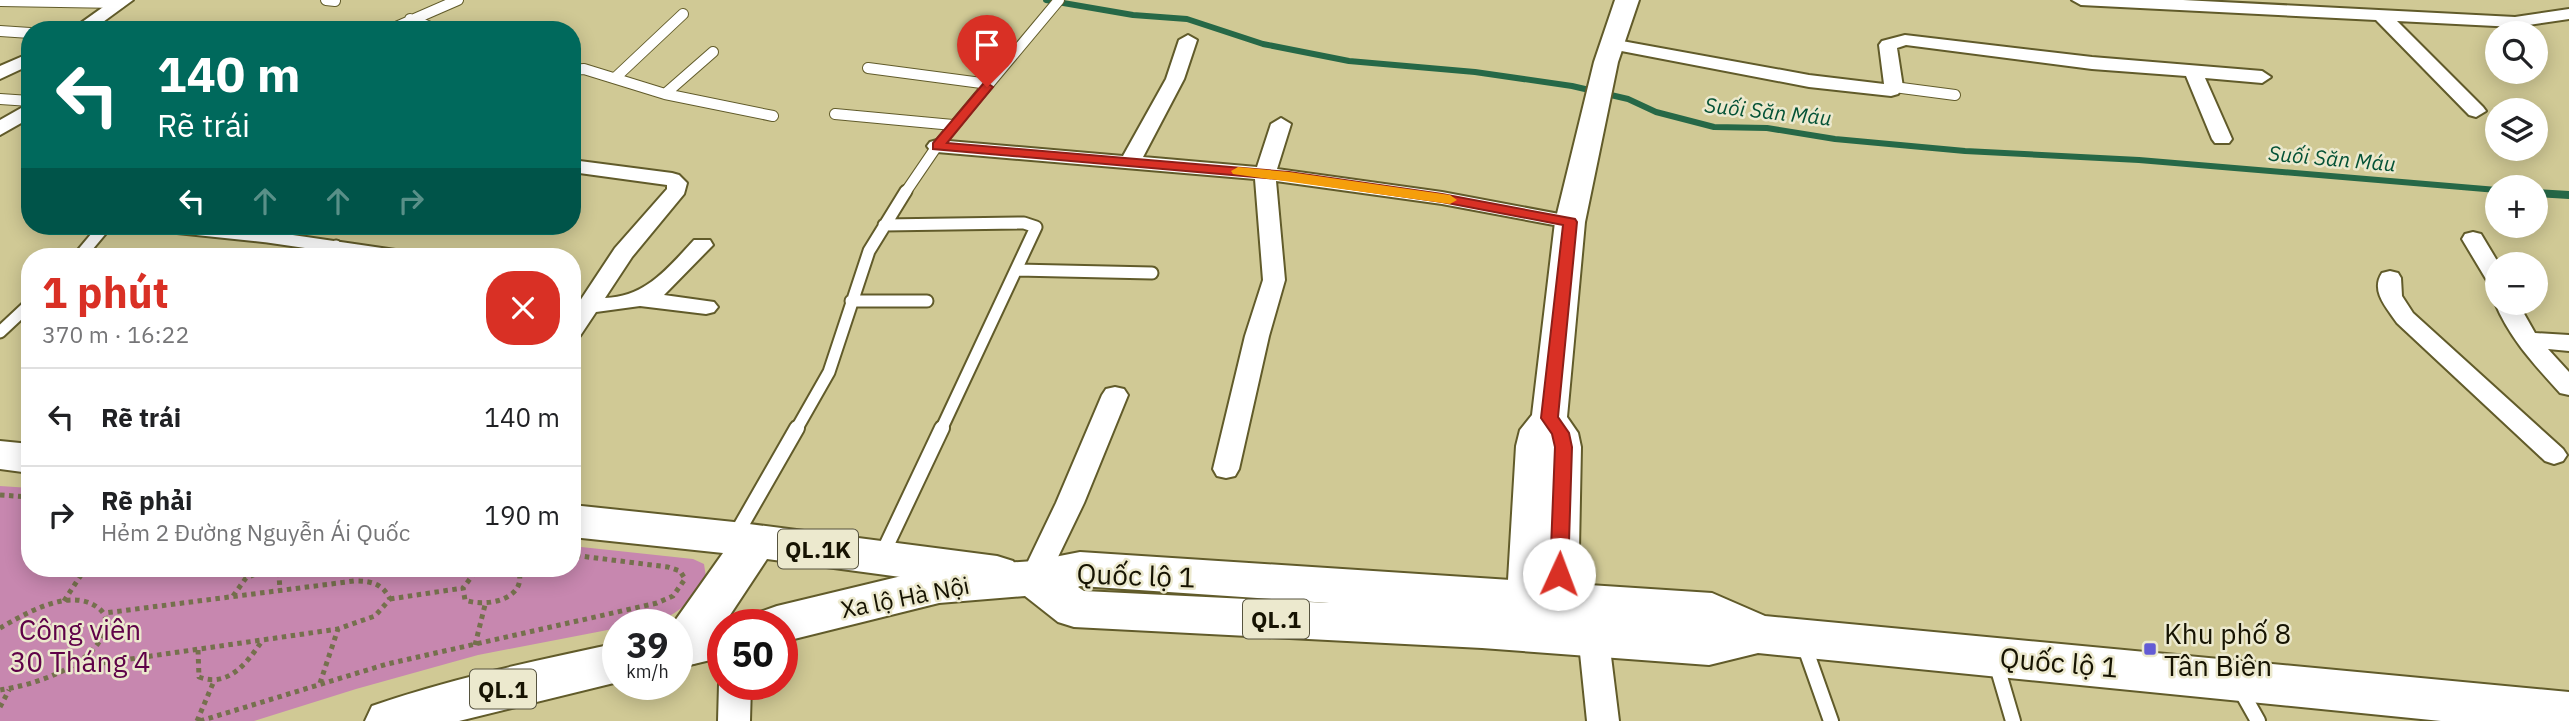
<!DOCTYPE html>
<html lang="vi">
<meta charset="utf-8">
<style>
body{margin:0;font-family:"IBM Plex Sans",sans-serif;background:#f6f6f6;color:#202124;height:100vh;display:flex;flex-direction:column;font-size:26px;white-space:nowrap}
*{box-sizing:border-box;margin:0}
p{font-size:23px;color:#757577}
.icon{flex:none;width:38px;height:38px;fill:none;stroke:currentColor;stroke-width:2;stroke-linecap:round;stroke-linejoin:round}
.map{position:relative;flex:1;overflow:hidden}
.sheet{position:absolute;left:21px;top:248px;width:560px;height:329px;display:flex;flex-direction:column;background:#fff;border-radius:28px;box-shadow:0 4px 18px #0003}
.sheet>*{flex:none}
.banner{position:absolute;left:21px;top:21px;width:560px;height:214px;border-radius:28px;box-shadow:0 4px 18px #0003;background:#00695c;color:#fff;overflow:hidden}
.controls{position:absolute;left:2485px;top:21px;display:grid;gap:14px}
.controls a{display:grid;place-items:center;width:63px;height:63px;border-radius:50%;background:#fff;box-shadow:0 4px 18px #0003;font-size:35px}
.speed{position:absolute;left:602px;top:609px;display:flex;gap:14px;font-size:35px;font-weight:700;text-align:center}
.speed>*{display:grid;place-content:center;width:91px;height:91px;border-radius:50%;background:#fff;box-shadow:0 4px 18px #0003;line-height:1}
.speed small{font-size:18px;font-weight:400}
.speed .limit{border:10px solid #d22;background:#fff;color:#111}
.pin{position:absolute;display:grid;place-items:center;width:60px;height:60px;color:#fff;margin:-72px -30px;border-radius:50% 50% 50% 0;rotate:-45deg;box-shadow:0 0 7px #0007}
.pin .icon{rotate:45deg}
.me{position:absolute;width:77px;margin:-38px;rotate:2deg;stroke-linejoin:round;filter:drop-shadow(0 0 5px #0008)}
.turn{display:flex;align-items:center;gap:24px;height:147px;padding:0 21px;font-size:32px}
.turn .icon{width:91px;height:91px;stroke-width:2.5}
.turn b{display:block;font-size:49px;line-height:60px}
.lanes{display:flex;align-items:center;height:66px;padding:0 21px;background:#0003;justify-content:center;gap:35px;direction:ltr}
.lanes .off{opacity:.35}
.round{display:grid;place-items:center;flex:none;width:74px;height:74px;border-radius:28px;background:#f6f6f6}
.summary{display:flex;align-items:center;justify-content:space-between;height:119px;padding:0 21px}
h1{font-size:42px;font-weight:800;line-height:52px;color:#d93025}
ul{padding:0;list-style:none}
li{display:flex;align-items:center;gap:21px;height:98px;padding:0 21px;border-top:2px solid #e0e0e0}
li div{flex:1}
li b{display:block;font-size:26px}
li em{font-style:normal}
.map>svg:first-child{display:block}
.green{fill:#c787af}
.lines{fill:none;stroke-linecap:round;stroke-linejoin:round}
.stream-far1{stroke:#266847;stroke-width:6}
.stream{stroke:#266847;stroke-width:8}
.service-far2-casing{stroke:#615b2a;stroke-width:12}
.service-far1-casing{stroke:#615b2a;stroke-width:15}
.service-casing{stroke:#615b2a;stroke-width:18}
.minor-casing{stroke:#615b2a;stroke-width:4}
.secondary-casing{stroke:#615b2a;stroke-width:4}
.primary-casing{stroke:#615b2a;stroke-width:4}
.trunk-casing{stroke:#615b2a;stroke-width:4}
.path{stroke:#75704d;stroke-width:5;stroke-dasharray:4.5 4.5;stroke-linecap:butt}
.service-far2{stroke:#fff;stroke-width:10}
.service-far1{stroke:#fff;stroke-width:11}
.service{stroke:#fff;stroke-width:14}
.minor{fill:#fff;fill-rule:evenodd}
.secondary{fill:#fff;fill-rule:evenodd}
.primary{fill:#fff;fill-rule:evenodd}
.trunk{fill:#fff;fill-rule:evenodd}
.route{fill:#d93025;stroke:#8d1f18;stroke-width:2}
.slow{fill:#f59e0b}
.poi-dot{fill:#635bd4;stroke:#ece9ce;stroke-width:2.5}
.labels{text-anchor:middle;dominant-baseline:central;stroke-width:5;stroke-linejoin:round;paint-order:stroke}
.far-water-label{font-size:21px;font-style:italic;fill:#045236;stroke:#ece9ce}
.shield{fill:#ece9ce;stroke:#56533f;stroke-width:2}
.shield-label{font-size:23px;font-weight:bold;fill:#161302}
.street-label{font-size:24px;fill:#161302;stroke:#ece9ce}
.near-street-label{font-size:28px;fill:#161302;stroke:#ece9ce}
.near-park-label{font-size:28px;fill:#5f0248;stroke:#ece9ce}
.near-poi-label{font-size:28px;fill:#161302;stroke:#ece9ce;text-anchor:start}
</style>
<div class="map">
<svg width="2569" height="721" viewBox="0 0 2569 721">
<rect width="100%" height="100%" fill="#d0c995"/>
<!-- green -->
<path class="green" d="M0 486 30 488V569H572V546L693 559 704 564 706 577C683 616 662 625 618 625V628L478 655 356 689 254 721H0Z"/>
<g class="lines">
<!-- stream-far1 -->
<path class="stream-far1" d="M1046 0 1133 15 1187 19 1263 44 1349 61 1475 72 1572 86 1628 99 1656 112 1714 127 1767 128 1835 139 1965 151 2139 160 2497 190"/>
<!-- stream -->
<path class="stream" d="M2536 193 2569 195"/>
<defs>
<path id="service-far2" d="M326 0 335 1
M0 1 120 3
M410 19 438 30
M389 30 458 0
M0 31 30 33
M868 68 989 84
M572 70 584 69 665 94 713 52
M615 78 683 14
M1894 87 1955 95
M665 94 773 116
M0 99 30 101
M835 114 953 125
M905 193 937 146 1059 0"/>
<path id="service-far1" d="M884 225 1024 223 1036 227 941 430
M163 226 268 237 405 257
M79 257 105 226
M323 257 336 246
M1017 270 1152 273
M851 301H927
M0 332 30 304
M796 430 829 372 869 251 906 191"/>
<path id="service" d="M734 538 797 428
M881 557 942 428
M1803 642 1831 721
M1996 663 2013 721
M2240 689 2258 721"/>
<path id="minor" d="M113 0H133L92 30H71Z
M2072 0H2183L2515 17 2569 9V19L2515 27 2397 21 2483 107 2486 111 2476 117 2469 115 2376 20 2081 5Z
M1188 35 1197 40 1184 79 1143 157 1257 167 1271 124 1281 118 1291 124 1277 169 1442 192 1570 216 1578 217 1581 222 1578 227 1570 228 1442 204 1276 181 1285 280 1269 336 1239 469 1235 476 1226 478 1217 476 1213 469 1245 336 1263 280 1255 179 937 152 930 150 927 146 930 142 937 140 1123 156 1166 79 1179 40Z
M1905 35 2092 57 2262 71 2271 77 2262 83 2205 78 2232 139 2229 143H2215L2212 139 2186 76 2092 69 1906 45 1897 48 1903 87 1898 94 1891 96 1809 87 1611 49 1602 44 1611 39 1809 75 1884 84 1879 45 1882 41Z
M30 53V65L0 79V66Z
M30 103V118L0 135V120Z
M572 160 672 173 679 175 687 183 684 194 632 257 605 298C646 297 669 267 694 240H710L713 245 664 295 714 302 718 307 714 312 706 314 640 306 596 312 580 336 572 338V313L615 248 667 189V185L572 172Z
M2473 232 2481 234 2499 264H2497V286L2489 284 2462 239 2465 234Z
M2390 271 2398 273 2401 278 2402 296 2413 313 2563 449 2567 455 2563 461 2554 464 2545 461 2397 323C2387 308 2370 291 2382 273Z
M2497 300V303H2518L2535 333 2569 335V351L2548 349 2569 372V395L2560 393C2534 364 2510 339 2495 303Z
M1115 387 1124 389 1128 395 1084 503 1044 586 1034 589 1024 586 1020 578 1056 503 1102 395 1106 389Z
M1592 612 1603 616 1607 624 1619 721H1587L1577 624 1581 616Z
M723 677V684H751L750 721H718L719 684Z"/>
<path id="secondary" d="M1615 0H1639L1618 62 1585 222 1567 417 1578 433 1581 447 1578 600 1572 611 1558 615 1544 611 1542 607 1527 612 1513 608 1507 597 1516 446 1520 430 1532 415 1555 222 1594 62Z"/>
<path id="primary" d="M0 441 30 444V473L0 469Z
M572 505 734 522 997 556 1013 561 1020 573 1013 585 997 590 767 559 699 662 682 667 677 666V625H672L723 553 572 537Z"/>
<path id="trunk" d="M1080 552 1712 593 1765 616 2569 692V721H2441L1758 653 1709 665 1482 648 1074 627 1058 622 1025 596 939 603 782 642V625H754L760 612 777 606 939 567 1034 561ZM1080 586 1329 603 1084 591 1078 587Z
M723 619 740 625H723V657L677 668V630Z
M618 643V682L459 721H365L372 706C452 678 535 661 618 643Z"/>
</defs>
<!-- service-far2 casing -->
<use href="#service-far2" class="service-far2-casing"/>
<!-- service-far1 casing -->
<use href="#service-far1" class="service-far1-casing"/>
<!-- service casing -->
<use href="#service" class="service-casing"/>
<!-- minor casing -->
<use href="#minor" class="minor-casing"/>
<!-- secondary casing -->
<use href="#secondary" class="secondary-casing"/>
<!-- primary casing -->
<use href="#primary" class="primary-casing"/>
<!-- trunk casing -->
<use href="#trunk" class="trunk-casing"/>
<!-- path -->
<path class="path" d="M0 495 30 497
M484 569 473 575 463 588 465 600C486 608 529 599 518 569
M233 596 246 578 265 570 279 575 280 590
M390 599 463 588
M64 601 85 569
M0 628C25 614 69 587 97 607 103 611 107 617 106 625 99 665 34 685 0 690
M475 645 485 605
M198 650 199 677C228 688 247 663 262 641
M68 668 338 629 375 616 390 599C382 583 371 581 354 581L105 613
M320 683 338 629
M0 707 9 690
M197 721 214 681
M200 721 387 664 657 603 673 596 685 579 680 571 668 567 572 555"/>
<!-- service-far2 -->
<use href="#service-far2" class="service-far2"/>
<!-- service-far1 -->
<use href="#service-far1" class="service-far1"/>
<!-- service -->
<use href="#service" class="service"/>
<!-- minor -->
<use href="#minor" class="minor"/>
<!-- secondary -->
<use href="#secondary" class="secondary"/>
<!-- primary -->
<use href="#primary" class="primary"/>
<!-- trunk -->
<use href="#trunk" class="trunk"/>
</g>
<!-- route -->
<path class="route" d="M987 83 993 87 947 143 1289 172 1442 194 1575 219 1577 222 1558 417 1569 433 1572 447 1568 574 1566 579H1552L1550 574 1555 447 1552 434 1541 418 1563 225 1442 202 1289 180 933 149V143L983 84Z"/>
<!-- slow -->
<path class="slow" d="M1238 167 1289 172 1450 195 1457 200 1450 204 1233 174 1231 171Z"/>
<!-- markers -->
<rect class="poi-dot" x="2143" y="642" width="14" height="14" rx="3.5"/>
<g class="labels">
<!-- far-water labels -->
<g class="far-water-label">
<text transform="translate(1768 111) rotate(6)">Suối Săn Máu</text>
<text transform="translate(2332 158) rotate(5)">Suối Săn Máu</text>
</g>
<!-- shield labels -->
<g class="shield">
<rect x="778" y="529.5" width="80" height="39" rx="5"/>
<rect x="1243" y="599.5" width="66" height="39" rx="5"/>
<rect x="470" y="669.5" width="66" height="39" rx="5"/>
</g>
<g class="shield-label">
<text x="818" y="549">QL.1K</text>
<text x="1276" y="619">QL.1</text>
<text x="503" y="689">QL.1</text>
</g>
<!-- street labels -->
<g class="street-label">
<text transform="translate(905 597) rotate(-11)">Xa lộ Hà Nội</text>
</g>
<!-- near-street labels -->
<g class="near-street-label">
<text transform="translate(1136 575) rotate(2)">Quốc lộ 1</text>
<text transform="translate(2059 662) rotate(5)">Quốc lộ 1</text>
</g>
<!-- near-park labels -->
<g class="near-park-label">
<text x="80" y="629">Công viên<tspan x="80" dy="32">30 Tháng 4</tspan></text>
</g>
<!-- near-poi labels -->
<g class="near-poi-label">
<text x="2164" y="633">Khu phố 8<tspan x="2164" dy="32">Tân Biên</tspan></text>
</g>
</g>
</svg>
<div class="controls">
<a><svg class="icon" aria-label="search" viewBox="0 0 24 24"><circle cx="10" cy="10" r="6"/><path d="M15 15l6 6"/></svg></a>
<a><svg class="icon" aria-label="layers" viewBox="0 0 24 24"><path d="M12 4l9 5-9 5-9-5zM3 14l9 5 9-5"/></svg></a>
<a>+</a>
<a>−</a>
</div>
<div class="speed"><div>39<small>km/h</small></div><div class="limit">50</div></div>
<div class="pin" style="left:987px;top:87px;background:#d93025"><svg class="icon" aria-label="arrive" viewBox="0 0 24 24"><path d="M6 21V4h12l-3 4 3 4H6"/></svg></div>
<svg class="me" style="left:1559px;top:574px" viewBox="-20 -20 40 40"><circle r="19" fill="#fff"/><path d="M0-13L10 11 0 6-10 11z" fill="#d93025"/></svg>
<div class="banner">
<div class="turn"><svg class="icon" aria-label="left" viewBox="0 0 24 24"><path d="M17 20v-9H6M10 6l-5 5 5 5"/></svg><div><b>140 m</b>Rẽ trái</div></div>
<div class="lanes"><svg class="icon" aria-label="left" viewBox="0 0 24 24"><path d="M17 20v-9H6M10 6l-5 5 5 5"/></svg><svg class="icon off" aria-label="ahead" viewBox="0 0 24 24"><path d="M12 20V5M6 11l6-6 6 6"/></svg><svg class="icon off" aria-label="ahead" viewBox="0 0 24 24"><path d="M12 20V5M6 11l6-6 6 6"/></svg><svg class="icon off" aria-label="right" viewBox="0 0 24 24"><path d="M7 20v-9h11M14 6l5 5-5 5"/></svg></div>
</div>
<section class="sheet">
<div class="summary"><div><h1>1 phút</h1><p>370 m · 16:22</p></div><a class="round" style="background:#d93025;color:#fff"><svg class="icon" aria-label="close" viewBox="0 0 24 24"><path d="M6 6l12 12M18 6L6 18"/></svg></a></div>
<ul>
<li><svg class="icon" aria-label="left" viewBox="0 0 24 24"><path d="M17 20v-9H6M10 6l-5 5 5 5"/></svg><div><b>Rẽ trái</b></div><em>140 m</em></li>
<li><svg class="icon" aria-label="right" viewBox="0 0 24 24"><path d="M7 20v-9h11M14 6l5 5-5 5"/></svg><div><b>Rẽ phải</b><p>Hẻm 2 Đường Nguyễn Ái Quốc</p></div><em>190 m</em></li>
</ul>
</section>
</div>
